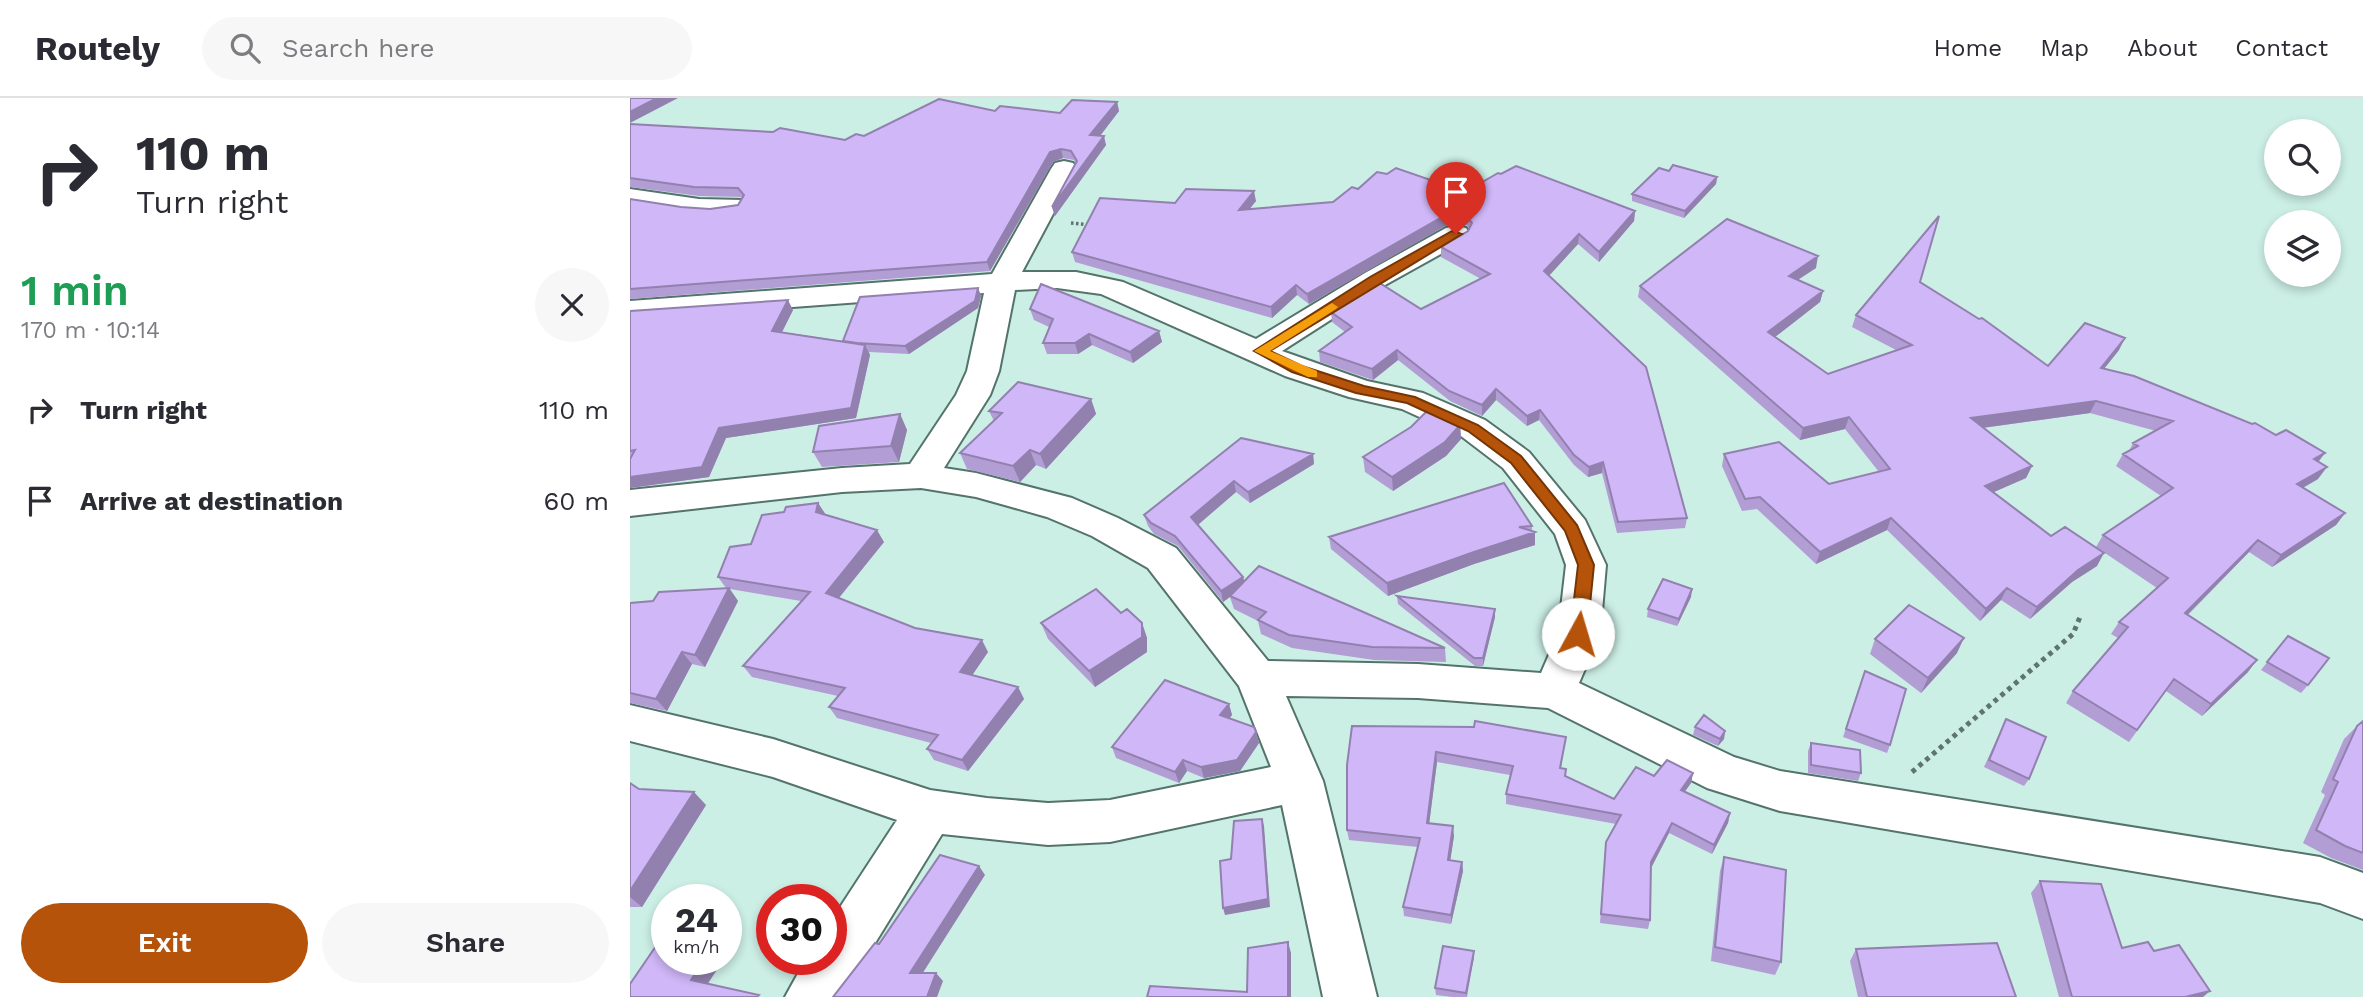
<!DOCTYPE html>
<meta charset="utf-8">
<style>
body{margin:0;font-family:"Work Sans",sans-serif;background:#f7f7f7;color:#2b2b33;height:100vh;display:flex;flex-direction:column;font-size:26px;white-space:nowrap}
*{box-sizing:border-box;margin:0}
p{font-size:23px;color:#7c7c81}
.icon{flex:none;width:38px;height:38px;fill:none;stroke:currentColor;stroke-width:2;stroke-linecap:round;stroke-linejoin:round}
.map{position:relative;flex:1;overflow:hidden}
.details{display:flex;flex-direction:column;background:#fff;width:630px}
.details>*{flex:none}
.guide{background:#fff;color:#2b2b33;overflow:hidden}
.controls{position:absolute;left:1634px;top:21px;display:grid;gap:14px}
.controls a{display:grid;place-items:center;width:77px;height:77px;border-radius:50%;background:#fff;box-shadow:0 4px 10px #0003;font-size:35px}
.speed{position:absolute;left:21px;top:786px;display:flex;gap:14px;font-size:35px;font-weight:700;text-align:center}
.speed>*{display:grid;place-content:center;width:91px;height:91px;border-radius:50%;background:#fff;box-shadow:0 4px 10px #0003;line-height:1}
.speed small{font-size:18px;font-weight:400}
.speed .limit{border:10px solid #d22;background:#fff;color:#111}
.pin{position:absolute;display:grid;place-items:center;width:60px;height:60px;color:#fff;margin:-72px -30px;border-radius:50% 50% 50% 0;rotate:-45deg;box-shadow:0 0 7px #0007}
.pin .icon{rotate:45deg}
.me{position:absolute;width:77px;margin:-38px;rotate:6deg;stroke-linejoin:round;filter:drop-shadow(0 0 5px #0008)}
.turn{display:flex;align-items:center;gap:24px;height:147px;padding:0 21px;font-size:32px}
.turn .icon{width:91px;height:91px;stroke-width:2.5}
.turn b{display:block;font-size:49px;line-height:60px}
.round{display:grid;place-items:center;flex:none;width:74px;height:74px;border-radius:37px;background:#f7f7f7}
.summary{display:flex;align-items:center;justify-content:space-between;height:119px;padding:0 21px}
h1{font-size:42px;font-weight:600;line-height:52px;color:#1e9e55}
.action{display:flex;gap:14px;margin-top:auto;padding:14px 21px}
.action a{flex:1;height:80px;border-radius:42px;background:#b45309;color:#fff;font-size:28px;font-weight:600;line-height:80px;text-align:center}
.action a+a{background:#f7f7f7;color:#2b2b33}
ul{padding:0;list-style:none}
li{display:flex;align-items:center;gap:21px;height:91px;padding:0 21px}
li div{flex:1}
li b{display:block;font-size:26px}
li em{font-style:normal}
header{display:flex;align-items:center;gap:42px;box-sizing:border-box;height:98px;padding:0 35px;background:#fff;border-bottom:2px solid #e1e1e2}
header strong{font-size:33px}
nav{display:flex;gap:38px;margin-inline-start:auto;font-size:24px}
.search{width:490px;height:63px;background:#f7f7f7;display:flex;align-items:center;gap:18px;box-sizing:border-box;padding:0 24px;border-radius:38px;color:#7c7c81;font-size:26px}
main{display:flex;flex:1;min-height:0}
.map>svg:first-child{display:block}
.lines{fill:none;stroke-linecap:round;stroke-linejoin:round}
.minor-casing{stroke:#54736b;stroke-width:4}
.path-far1{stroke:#5e756f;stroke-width:3.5;stroke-dasharray:2.5 2.5;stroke-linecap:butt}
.path{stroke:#5e756f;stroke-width:5;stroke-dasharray:4.5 4.5;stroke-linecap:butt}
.minor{fill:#fff;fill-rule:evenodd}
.wall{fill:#b39dd5}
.shaded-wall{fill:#9280ae}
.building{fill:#d0b7f8;stroke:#9280ae;stroke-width:2}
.route{fill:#b45309;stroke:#753606;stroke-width:2}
.slow{fill:#f59e0b}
</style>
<header>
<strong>Routely</strong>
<div class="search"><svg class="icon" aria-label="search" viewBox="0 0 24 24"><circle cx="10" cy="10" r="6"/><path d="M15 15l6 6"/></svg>Search here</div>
<nav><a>Home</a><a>Map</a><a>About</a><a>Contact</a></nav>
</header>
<main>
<section class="details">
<div class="guide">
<div class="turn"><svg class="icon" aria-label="right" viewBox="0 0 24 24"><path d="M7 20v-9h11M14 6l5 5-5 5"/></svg><div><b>110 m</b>Turn right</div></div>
</div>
<div class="summary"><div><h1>1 min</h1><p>170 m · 10:14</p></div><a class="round"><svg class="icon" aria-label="close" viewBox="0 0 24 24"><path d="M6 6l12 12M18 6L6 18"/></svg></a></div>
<ul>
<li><svg class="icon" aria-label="right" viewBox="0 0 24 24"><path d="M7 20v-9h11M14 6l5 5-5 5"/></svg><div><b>Turn right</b></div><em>110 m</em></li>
<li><svg class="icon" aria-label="arrive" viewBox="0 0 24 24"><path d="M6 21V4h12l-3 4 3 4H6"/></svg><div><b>Arrive at destination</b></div><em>60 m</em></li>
</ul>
<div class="action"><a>Exit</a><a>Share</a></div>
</section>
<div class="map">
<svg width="1733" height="899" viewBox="0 0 1733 899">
<rect width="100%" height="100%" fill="#cbeee5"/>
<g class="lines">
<defs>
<path id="minor" d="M434 63 443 65 447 71 392 174H446L493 184 626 241 735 175 816 130 826 128 836 130 840 136 836 142 755 187 652 253 737 283 793 295 855 322 899 354 955 422 976 467 970 536 949 585 1104 659 1150 673 1690 759 1733 775V821L1690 805 1150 713 1077 690 918 610 788 600 656 598 693 683 747 899H693L652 707 480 744 418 747 312 736 212 899H155L176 861H201V823L267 722 143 679 0 643V607L143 641 300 692 357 700 418 705 480 702 641 669 609 588 518 470 462 438 417 419 346 399 291 390 212 394 0 418V392L212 370 280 366 326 297 337 273 354 195 0 221V203L362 176 421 71 425 65ZM427 190 471 196 655 278 719 299 772 311 831 338 873 370 925 436 936 467 928 536 911 575 788 566 638 563 546 450 488 420 442 400 346 375 314 370 360 297 369 273 385 192Z
M0 91 69 101 113 102 117 108 113 114C76 123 36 112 0 107Z"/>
</defs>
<!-- minor casing -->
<use href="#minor" class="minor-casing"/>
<!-- path-far1 -->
<path class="path-far1" d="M441 125 460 127"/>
<!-- path -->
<path class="path" d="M1282 674 1443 536 1450 519"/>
<!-- minor -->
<use href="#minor" class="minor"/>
</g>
<!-- wall -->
<path class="wall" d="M487 4 489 13 470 38 476 47 425 118 422 109 445 65 444 62 433 60 423 64 360 173 0 201V101L51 109 80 111 108 107 113 99 69 98 0 89V26L215 42 365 13 430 15Z
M1039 73 1087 79 1086 86 1054 120 1002 103V96Z
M728 91 835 94 1005 113 1004 123 969 164 948 146 919 178 1057 420 1055 430 987 435 972 375 958 379 944 367 909 322 897 328 866 302 852 318 820 303 768 262 743 282 690 264 689 253 715 234 702 224 701 214 791 211 851 181 811 159V149L838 133 839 131 837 127 825 125 815 128 679 206 667 197 642 220 445 164 442 154 545 105 626 103 619 111 703 104Z
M1186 170 1168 182 1193 193 1190 204 1145 239 1198 276 1266 252 1222 229 1226 217 1290 184 1418 268 1489 252 1474 271 1689 364 1688 381 1673 390 1715 415 1706 427 1642 469 1619 454 1558 517 1618 574 1572 618 1536 593 1499 644 1436 605 1443 593 1488 540 1481 536 1489 524 1527 490 1466 449 1473 437 1531 398 1486 368 1493 356 1499 353 1503 345 1526 333 1460 315 1353 330 1402 368 1396 380 1364 394 1421 438 1467 468 1442 484 1400 521 1371 502 1350 523 1257 432 1186 466 1127 411 1112 413 1092 368 1094 356 1199 386 1249 374 1215 331 1170 342 1008 199 1010 188Z
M348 190 351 198 348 210 279 256 239 254 240 257 226 320 96 340 79 379 0 390V213L163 212 152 234 213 243Z
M400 211 529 233 532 244 503 265 462 247 448 256H417L413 245 419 229 404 222Z
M461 301 466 316 416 371 406 367 390 384 337 371 330 355 364 323 359 313Z
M270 316 277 332 269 364 192 369 183 354Z
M830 327 831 341 816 358 763 393 735 374 733 359Z
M611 340 683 356 684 366 620 405 606 394 568 427 613 479 614 483 815 550 816 564 744 562 662 550 631 536 628 523 604 511 600 499 593 504 548 448 524 436 518 428 514 417Z
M188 405 195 416 254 444 209 500 285 530 358 554 342 577 388 589 394 601 338 673 304 662 297 651 301 645 207 620 199 609 208 598 122 579 113 568 171 503 100 491 108 503 75 569 62 566 37 613 0 605V505L23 503 96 490 88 479 154 414Z
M902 428V433L905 434V447L844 466 758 498 701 451 699 439Z
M767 498 865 511V519L853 568H845L768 506Z
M1061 499 1047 528 1017 519 1018 511Z
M411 525H512L517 540V554L465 589 418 541Z
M1658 538 1678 587 1671 595 1631 572Z
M1245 541 1327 555 1291 595 1240 556Z
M1235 573 1260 647 1257 655 1213 639Z
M599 606 602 617 599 620 626 634 629 645 610 673 574 680 557 673 549 685 486 660 482 649Z
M1376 621 1399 681 1394 688 1354 669Z
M1733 623V772L1701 760 1673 745 1695 697 1691 694 1714 641 1727 628Z
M722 628 936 639 931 670 936 678 984 701 1024 678 1063 675 1061 685 1054 694 1100 715 1098 725 1082 756 1039 735 1021 770 1020 822 1018 831 970 825 976 744 986 726 876 706V696L880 677 807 664 799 726 824 738 820 762 832 764 833 773 821 826 774 818 773 809 788 749 719 742 717 732Z
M1065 629 1095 633 1094 641 1088 648 1063 637Z
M1181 645 1231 675 1228 683 1178 675V653Z
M0 685 9 691 76 707 12 809H0Z
M1094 759 1151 864 1145 877 1081 863 1090 773Z
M1410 783 1492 850 1524 853 1573 899H1429L1401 795Z
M1226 851 1386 899H1228L1220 863Z
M844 859 837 899H822L806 897 805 890Z"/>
<!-- shaded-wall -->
<path class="shaded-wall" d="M27 0H48L0 25V14Z
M487 4 489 13 463 47 460 37Z
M474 38 476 47 425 118 422 109Z
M431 51 433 60 423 64 360 173 357 164 420 54Z
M1087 79 1086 86 1054 120 1055 113Z
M624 93 626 103 611 122 609 112Z
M1005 113 1004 123 969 164V154Z
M825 116V125L815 128 679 206 677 196 814 118Z
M949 136 948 146 914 183V173Z
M1188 158 1186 170 1156 189 1159 178Z
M666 187 667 197 642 220 641 209Z
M348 190 351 198 348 210 279 256 275 248Z
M1193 193 1190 204 1136 246 1138 234Z
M158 202 163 212 148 242 142 233Z
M529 233 532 244 503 265 500 254Z
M459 236 462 247 448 256 445 245Z
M1495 240 1489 252 1465 282 1471 270Z
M235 247 240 257 226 320 96 340 79 379 0 390V379Z
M767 252 768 262 743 282 742 271Z
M866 291V302L852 318V307Z
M461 301 466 316 416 371 410 356Z
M1466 303 1460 315 1336 332 1341 320Z
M910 312 909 322 897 328V318Z
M270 316 277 332 269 364 261 348Z
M1219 319 1215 331 1170 342 1173 330Z
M830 327 831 341 816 358 763 393 762 379Z
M400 352 406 367 390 384 383 368Z
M1695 355 1686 367 1684 361Z
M683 356 684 366 620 405 618 394Z
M973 364 972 375 958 379 959 369Z
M1402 368 1396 380 1350 400 1355 388Z
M1697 369 1688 381 1658 398 1667 386Z
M604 383 606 394 564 430 561 419Z
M188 405 196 417 186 414Z
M1715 415 1706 427 1642 469 1651 457Z
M1261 420 1257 432 1186 466 1190 454Z
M247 432 254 444 203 507 196 495Z
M905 434V447L844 466 758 498 757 485 844 454Z
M1628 442 1619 454 1547 527 1555 515Z
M1474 455 1467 468 1442 484 1400 521 1407 509 1448 472Z
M613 479 616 489 600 498V499L593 504 591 493Z
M99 490 108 503 75 569 65 557Z
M1377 490 1371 502 1350 523 1356 511Z
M1062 491 1061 499 1047 528 1049 521Z
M865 511V519L853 568V560Z
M512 525 517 540V554L465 589 459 573Z
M1334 540 1327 555 1291 595 1298 580Z
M352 542 358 554 337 585 330 574Z
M52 554 62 566 37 613 26 601Z
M1627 562 1618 574 1572 618 1581 606Z
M388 589 394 601 338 673 332 662Z
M599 606 602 617 594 628 590 617Z
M1095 633 1094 641 1088 648 1090 641Z
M626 634 629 645 610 673 574 680 571 669Z
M806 654 807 664 798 735 797 725Z
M553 662 557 673 549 685 545 674Z
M1063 675 1061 685 1049 702 1051 692Z
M64 694 76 707 12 809 0 799V793Z
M1100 715 1098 725 1082 756 1084 747Z
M632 721 634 728 640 809 595 817 593 810Z
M1042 725 1039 735 1019 774 1021 764Z
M823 728 824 738 819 771 818 762Z
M832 764 833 773 821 826V817Z
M349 768 355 777 287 884 280 875Z
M96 838 104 845 96 857Z
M658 844 661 855V899H658Z
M844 853V859L836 899V895Z
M74 861H94L73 893 61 882Z
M306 875 313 883 307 899H297Z
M1580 893 1573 899H1555Z"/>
<!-- building -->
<path class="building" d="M0 0H27L0 14Z
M309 1 365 13 370 8 430 15 442 2 487 4 460 37 474 38 422 109 447 63 441 53 431 51 420 54 357 164 0 191V101L51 109 80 111 108 107 114 97 108 90 64 89 0 80V26L143 34 150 30 215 42 226 36 234 38Z
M1043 67 1087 79 1055 113 1002 96 1029 70 1039 73Z
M886 68 1005 113 969 154 949 136 914 173 1016 269 1057 420 988 424 973 364 959 369 944 357 910 312 897 318 866 291 852 307 819 293 767 252 742 271 689 253 722 229 701 214 748 184 791 211 860 176 811 149 838 133 842 125 836 118 825 116 814 118 677 196 666 187 641 209 442 154 470 100 545 105 556 91 624 93 609 112 703 104 722 89 728 91 747 74 757 76 766 70 835 94 868 75 871 76Z
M1309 118 1290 184 1349 221 1352 220 1418 268 1455 225 1495 240 1471 270 1504 278 1622 326 1625 325 1646 337 1656 332 1695 355 1684 361 1697 369 1667 386 1715 415 1651 457 1628 442 1555 515 1627 562 1581 606 1544 581 1507 632 1443 593 1498 529 1489 524 1538 480 1473 437 1543 390 1493 356 1508 348 1503 345 1543 323 1466 303 1341 320 1402 368 1355 388 1421 438 1435 429 1474 455 1448 472 1407 509 1377 490 1356 511 1261 420 1190 454 1130 399 1115 401 1094 356 1149 344 1199 386 1260 371 1219 319 1173 330 1010 188 1097 121 1188 158 1159 178 1193 193 1138 234 1198 276 1282 247 1226 217Z
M411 186 529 233 500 254 459 236 445 245H413L423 221 400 211Z
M348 190 345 203 275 248 227 245 213 243 230 199Z
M158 202 142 233 235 247 221 310 89 330 72 369 0 379V361L5 352 0 353V213Z
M388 284 461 301 410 356 400 352 383 368 330 355 372 315 359 313Z
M798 312 830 327 815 344 762 379 733 359 781 329Z
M270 316 261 348 183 354 189 328Z
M611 340 683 356 618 394 604 383 561 419 613 479 591 493 545 438 521 425 514 417Z
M874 385 902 428 889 429 905 434 844 454 757 485 699 439Z
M188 405 186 414 247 432 196 495 285 530 352 542 330 574 388 589 332 662 297 651 308 637 199 609 215 590 113 568 180 494 88 479 100 449 121 446 132 417 154 414 156 409Z
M629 468 815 550 742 549 659 537 628 522 636 514 600 498Z
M1033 481 1062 491 1049 521 1018 511Z
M99 490 65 557 52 554 26 601 0 595V505L23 503 29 494Z
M466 491 491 515 497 511 512 525V539L459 573 411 525Z
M767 498 865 511 853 560H844Z
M1279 507 1334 540 1298 580 1245 541Z
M1658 538 1699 560 1678 587 1637 564Z
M1235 573 1276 591 1260 647 1216 631Z
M535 582 599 606 590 617 624 629 626 634 607 662 571 669 553 662 545 674 482 649Z
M1074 617 1095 633 1090 641 1065 629Z
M1376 621 1416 639 1399 681 1359 662Z
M845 623 936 639 930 670 936 671 935 678 984 701 1006 669 1024 678 1037 662 1063 675 1051 692 1100 715 1084 747 1042 725 1021 764 1020 822 971 816 976 744 991 717 876 696 883 668 806 654 797 725 823 728 818 762 832 764 821 817 773 809 790 740 717 732V667L722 628 844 629Z
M1733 623V755L1715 748 1686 732 1708 684 1703 681 1727 628Z
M1181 645 1230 652 1231 675 1181 667Z
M0 685 9 691 64 694 0 793Z
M632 721 638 801 593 810 590 763 601 761 604 723Z
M310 757 349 768 280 875H306L297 899H203L245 845 249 846Z
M1094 759 1156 772 1151 864 1085 849Z
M1410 783 1471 786 1492 850 1518 844 1524 853 1549 847 1580 893 1555 899H1442Z
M37 832V861H74L61 882 129 897 127 899H0V886Z
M658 844V899H517L520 888 617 894 618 850Z
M1367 845 1386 899H1237L1226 851Z
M813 848 844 853 836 895 805 890Z"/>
<!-- route -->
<path class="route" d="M822 133 832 136 640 253 672 268 734 288 785 299 848 327 891 358 947 427 964 467 957 536 955 541H942L940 536 948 467 935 433 881 365 838 333 777 305 726 295 662 274 624 253 740 179Z"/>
<!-- slow -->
<path class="slow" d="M702 205 708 209 706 211 640 253 687 273V279H678L624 253Z"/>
</svg>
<div class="controls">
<a><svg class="icon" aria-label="search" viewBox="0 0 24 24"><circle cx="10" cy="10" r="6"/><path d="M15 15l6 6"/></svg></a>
<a><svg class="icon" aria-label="layers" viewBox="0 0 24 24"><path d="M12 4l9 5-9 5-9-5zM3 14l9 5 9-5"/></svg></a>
</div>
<div class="speed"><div>24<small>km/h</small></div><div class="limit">30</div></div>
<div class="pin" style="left:826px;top:136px;background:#d93025"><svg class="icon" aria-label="arrive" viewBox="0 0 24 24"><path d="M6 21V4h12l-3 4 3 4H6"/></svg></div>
<svg class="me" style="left:948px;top:536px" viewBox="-20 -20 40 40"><circle r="19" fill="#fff"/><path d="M0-13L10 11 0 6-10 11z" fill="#b45309"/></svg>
</div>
</main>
